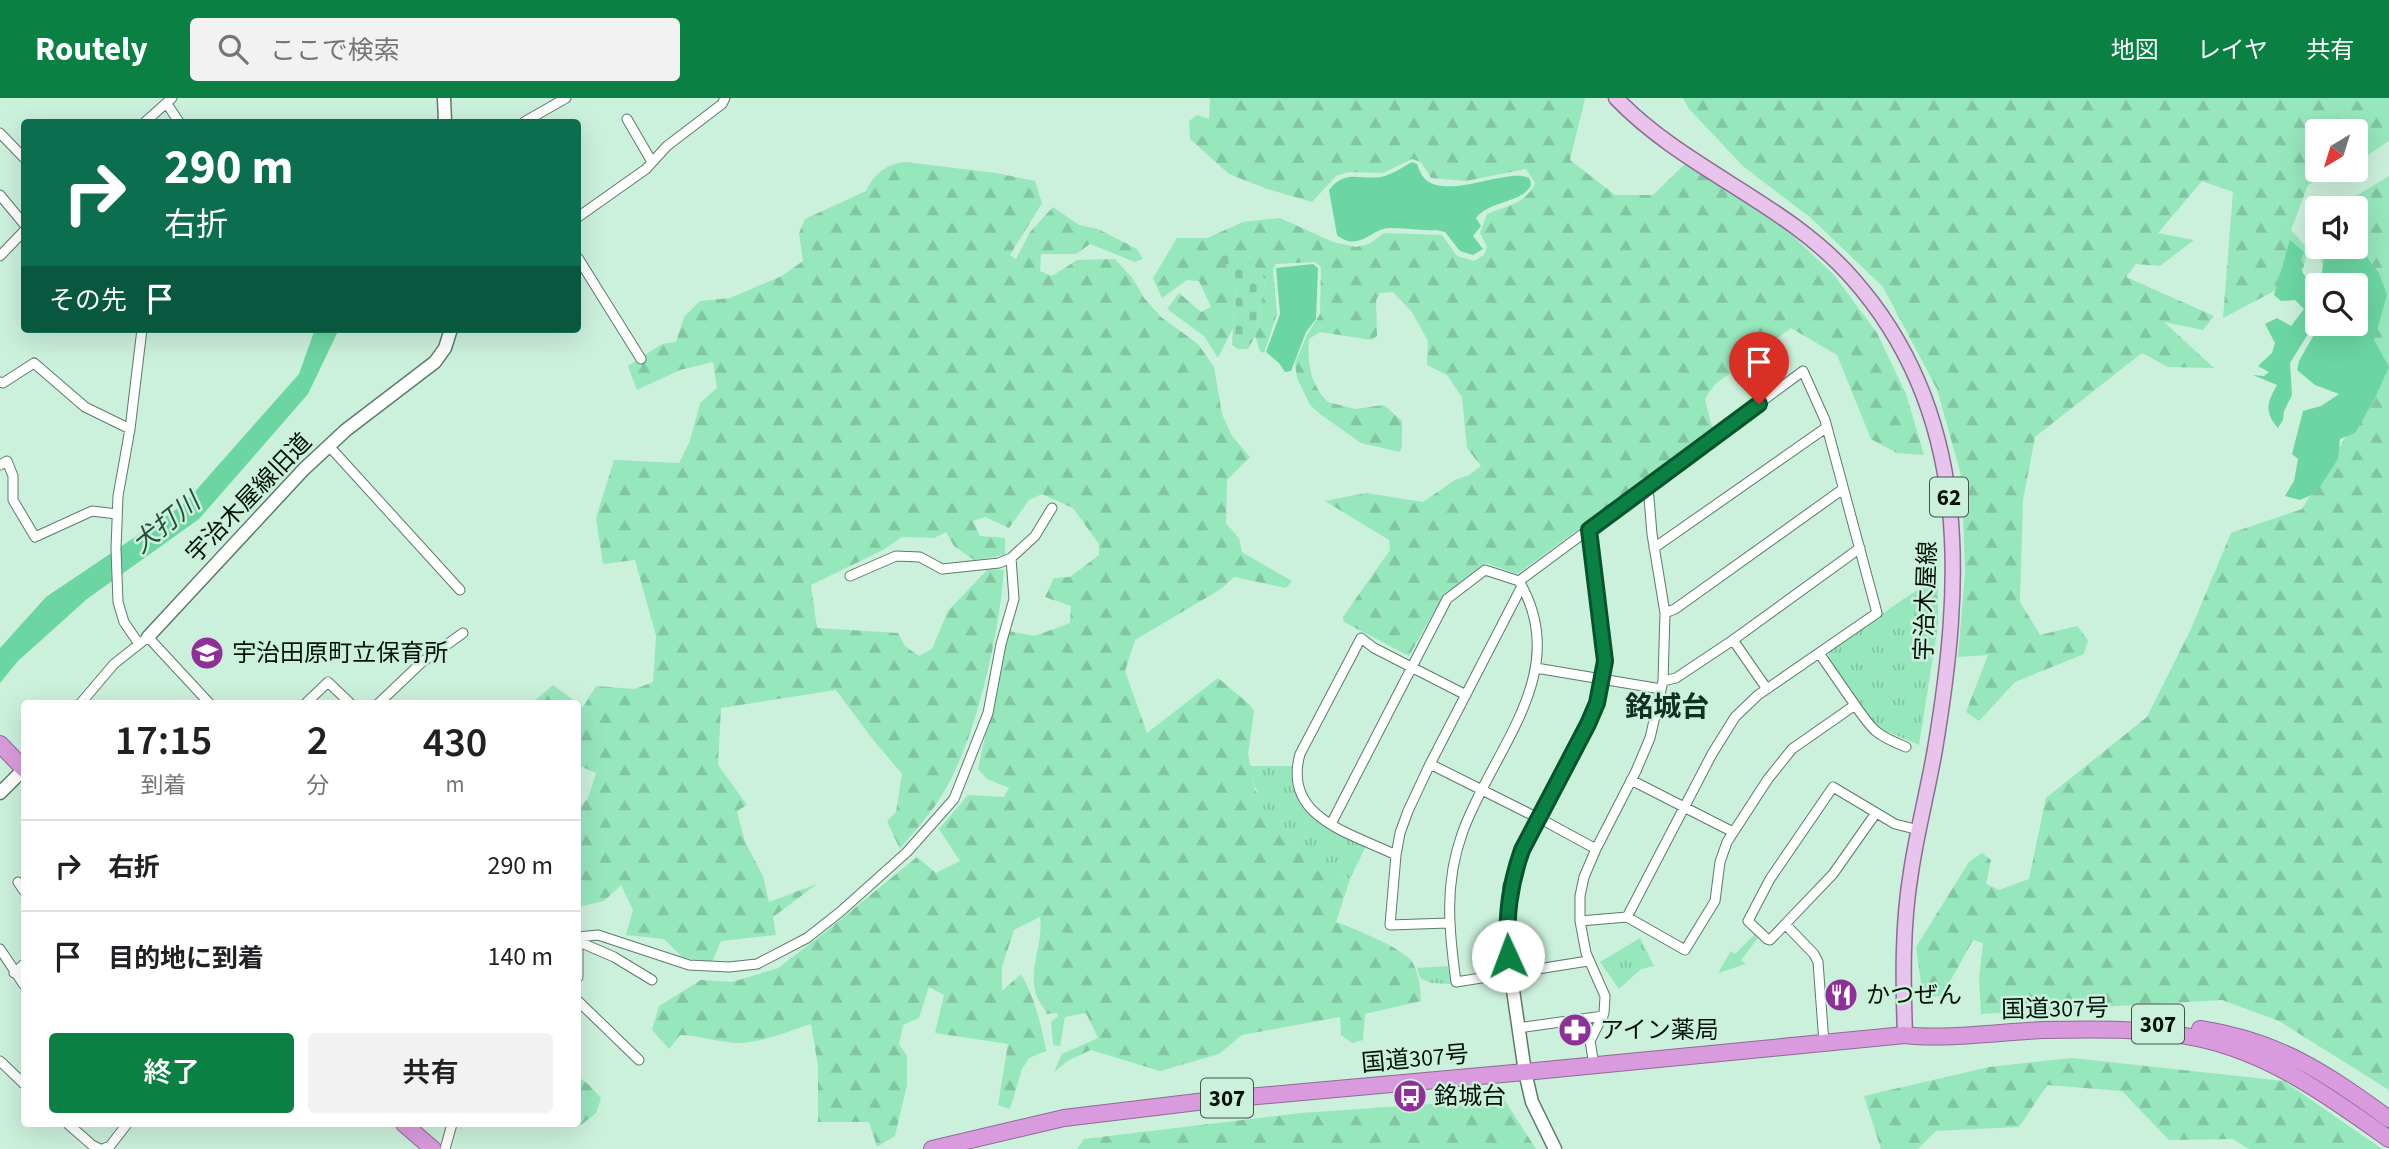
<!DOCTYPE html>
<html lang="ja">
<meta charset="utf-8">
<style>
body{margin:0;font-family:"Source Sans 3","Noto Sans JP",sans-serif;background:#f2f2f2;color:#202124;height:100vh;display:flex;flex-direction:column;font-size:26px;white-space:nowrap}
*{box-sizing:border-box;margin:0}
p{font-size:23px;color:#757577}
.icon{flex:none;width:38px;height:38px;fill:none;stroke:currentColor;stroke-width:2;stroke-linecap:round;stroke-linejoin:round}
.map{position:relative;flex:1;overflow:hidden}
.panel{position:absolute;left:21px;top:602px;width:560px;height:427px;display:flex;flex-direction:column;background:#fff;border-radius:7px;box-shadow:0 7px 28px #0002}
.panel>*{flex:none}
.hud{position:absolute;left:21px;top:21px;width:560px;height:214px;border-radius:7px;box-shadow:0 7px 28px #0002;background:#0b6e4f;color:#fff;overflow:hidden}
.needle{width:46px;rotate:218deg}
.buttons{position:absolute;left:2305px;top:21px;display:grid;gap:14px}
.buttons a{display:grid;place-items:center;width:63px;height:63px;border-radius:7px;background:#fff;box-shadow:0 7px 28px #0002;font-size:35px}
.pin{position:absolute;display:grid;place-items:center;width:60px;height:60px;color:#fff;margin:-72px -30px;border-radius:50% 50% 50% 0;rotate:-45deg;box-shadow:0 0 7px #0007}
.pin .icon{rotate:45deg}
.me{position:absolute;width:77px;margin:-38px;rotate:358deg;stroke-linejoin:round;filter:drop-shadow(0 0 5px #0008)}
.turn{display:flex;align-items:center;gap:24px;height:147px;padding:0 28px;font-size:32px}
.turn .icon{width:91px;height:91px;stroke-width:2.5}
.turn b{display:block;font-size:49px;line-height:60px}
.then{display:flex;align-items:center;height:66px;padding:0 28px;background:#0003;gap:14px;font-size:26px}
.eta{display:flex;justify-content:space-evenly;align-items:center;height:119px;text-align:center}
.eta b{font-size:42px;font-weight:600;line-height:49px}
.action{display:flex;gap:14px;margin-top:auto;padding:14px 28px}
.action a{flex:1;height:80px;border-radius:7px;background:#0b8043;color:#fff;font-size:28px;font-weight:600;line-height:80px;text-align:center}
.action a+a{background:#f2f2f2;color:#202124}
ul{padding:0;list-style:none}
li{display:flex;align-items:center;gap:21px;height:91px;padding:0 28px;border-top:2px solid #e0e0e0}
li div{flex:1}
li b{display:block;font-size:26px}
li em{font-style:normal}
header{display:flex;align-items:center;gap:42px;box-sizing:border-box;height:98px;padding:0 35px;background:#0b8043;color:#fff}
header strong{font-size:33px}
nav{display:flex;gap:38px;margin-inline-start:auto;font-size:24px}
.search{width:490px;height:63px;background:#f2f2f2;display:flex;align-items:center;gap:18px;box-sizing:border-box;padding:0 24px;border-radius:7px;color:#757577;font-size:26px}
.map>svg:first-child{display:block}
.forest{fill:url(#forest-firs)}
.cemetery{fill:url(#cemetery-stones)}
.park{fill:url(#park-tufts)}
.water{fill:#6bd6a2}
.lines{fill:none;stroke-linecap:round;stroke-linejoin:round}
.street-casing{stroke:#5b7c6a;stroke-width:11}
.secondary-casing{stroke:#5b7c6a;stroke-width:15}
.primary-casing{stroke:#8f6b94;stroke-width:17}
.highway-casing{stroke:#8f6b94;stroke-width:18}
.street{stroke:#fff;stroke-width:9}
.secondary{stroke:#fff;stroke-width:12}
.primary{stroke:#e8c3eb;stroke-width:14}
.highway{stroke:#d99bde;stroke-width:16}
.route-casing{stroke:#07532c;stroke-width:18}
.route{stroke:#0b8043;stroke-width:12}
.labels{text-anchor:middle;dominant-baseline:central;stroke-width:5;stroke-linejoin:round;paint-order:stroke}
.shield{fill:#cbf0db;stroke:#405549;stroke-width:2}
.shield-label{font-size:23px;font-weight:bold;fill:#05120b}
.street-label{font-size:24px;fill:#05120b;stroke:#cbf0db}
.poi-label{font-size:24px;fill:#05120b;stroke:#cbf0db;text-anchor:start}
.water-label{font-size:26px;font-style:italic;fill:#24503b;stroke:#cbf0db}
.quarter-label{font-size:28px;font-weight:bold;fill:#103021;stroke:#cbf0db}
</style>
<header>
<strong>Routely</strong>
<div class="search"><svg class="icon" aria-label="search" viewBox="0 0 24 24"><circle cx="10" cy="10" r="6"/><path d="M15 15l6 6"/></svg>ここで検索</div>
<nav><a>地図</a><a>レイヤ</a><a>共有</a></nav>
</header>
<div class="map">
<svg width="2389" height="1051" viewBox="0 0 2389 1051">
<defs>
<pattern id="forest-firs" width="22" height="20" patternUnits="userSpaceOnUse" patternTransform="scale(1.75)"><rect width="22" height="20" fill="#97e7bd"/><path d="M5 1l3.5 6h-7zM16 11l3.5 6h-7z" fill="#81c5a1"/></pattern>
<pattern id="cemetery-stones" width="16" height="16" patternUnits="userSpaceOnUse" patternTransform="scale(1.75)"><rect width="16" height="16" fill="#97e7bd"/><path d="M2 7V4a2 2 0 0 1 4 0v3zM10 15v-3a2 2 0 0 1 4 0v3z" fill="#81c5a1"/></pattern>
<pattern id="park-tufts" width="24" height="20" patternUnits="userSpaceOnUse" patternTransform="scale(1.75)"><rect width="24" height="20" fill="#97e7bd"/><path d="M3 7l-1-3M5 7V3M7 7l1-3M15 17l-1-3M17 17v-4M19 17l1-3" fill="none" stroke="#81c5a1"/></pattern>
</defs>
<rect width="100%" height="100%" fill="#cbf0db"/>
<!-- forest -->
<path class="forest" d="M1210 0H1585L1570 62 1615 97H1653L1687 64 1776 122 1834 177 1877 235 1906 296 1924 357 1897 355 1871 341 1837 257 1791 230 1714 287 1705 301 1713 333 1517 476 1486 465 1443 498 1409 558 1344 524 1343 519 1390 452 1389 442 1325 403 1366 395 1423 404 1455 382 1469 377 1481 368 1467 350 1462 299 1447 277 1427 267 1428 243 1412 214 1393 194 1380 195 1376 202 1377 238 1371 242 1320 234 1309 241C1307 264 1310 287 1328 304L1355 311 1384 307 1402 323V348L1400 354 1361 345 1320 316 1310 307 1297 280 1295 265 1307 237 1320 216 1321 169 1315 164 1276 166 1273 171 1277 216 1264 255 1260 253 1255 238 1266 180 1220 157 1236 183 1233 230 1218 260 1204 238 1167 211 1179 195 1201 214 1211 209 1199 183 1187 182 1162 200 1153 180 1177 140H1207L1243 124 1280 120 1333 144 1356 149 1369 146 1384 135 1442 137 1457 158 1474 163 1484 157 1487 149 1480 135 1487 116C1506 108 1527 105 1535 85L1526 71 1466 83 1431 80 1421 64 1412 61 1383 75 1349 74 1336 78 1312 104 1267 91 1229 76 1190 41 1189 23 1197 17 1209 21Z
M1683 0H2389V43L2356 65V33H2317V72H2341L2308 87 2291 132 2308 151 2301 179 2223 220 2233 94 2202 83 2158 135 2194 142 2160 168 2136 166 2126 179 2214 218 2203 232 2164 224 2214 270 2168 269 2142 255 2035 339 2023 402 2020 504 2040 537 2077 528 2088 542 2084 556 2015 584 1979 623 1966 614 1988 557 1958 559 1965 475 1962 381 1937 291 1883 189 1811 120 1744 69 1689 11Z
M905 64 996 75 1035 83 1042 105 1010 157 1016 161 1030 134 1053 109 1079 127 1098 131 1137 151 1143 161 1135 164 1090 146 1076 156H1041L1040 173 1052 178 1077 162 1115 161 1133 181 1144 200 1161 219 1198 246 1214 269 1222 316 1232 338 1250 359 1227 382 1226 425 1239 440 1242 454 1292 483 1286 490 1234 479 1221 491 1135 542 1125 573 1147 635 1218 580 1250 607 1254 613 1248 656 1255 692 1290 746 1350 781 1336 824C1355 831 1395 847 1410 861 1418 870 1421 891 1421 903L1365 916 1363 942 1352 945 1341 937 1340 919 1242 937 1219 956 1160 973 1091 952 1069 962 1054 974 1062 956 1098 940 1086 915 1065 919 1060 948 1053 947 1051 924 1058 918 1057 915 1047 916C1044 910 1038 903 1036 896 1028 871 1044 844 1040 819L1014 832 1002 869V893L1021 876C1035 900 1041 926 1046 953L1029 960 1022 971 1010 1011 998 1007 1008 946 935 935 944 897 929 889 919 920 903 927 899 946 907 958V987L895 1038 877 1049 869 1024H818V968L811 926C789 933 759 946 735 945 716 944 699 937 680 937L669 951 652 932 659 908 701 882 732 884 778 870 824 835 917 759 936 775 960 763 939 731 968 697 1004 699 1009 690 987 681 978 671 1008 533 1035 538 1070 525 1071 508 1045 499 1054 480 1070 479 1099 457V446L1073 410 1042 396 1029 402 1009 430 985 419 973 423 980 438 1005 440V457L974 462 954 448 946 434 934 440 902 439 883 452 811 487 817 530 898 535 905 548 919 558 932 551 948 513 988 471 1004 472C999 537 976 645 940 700 929 718 913 734 900 751L887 723 896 714 902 676 871 639 836 592 721 610 718 667 747 707 737 713 745 744 763 778 769 804 817 786 773 819 776 837 721 843 712 864 683 860 664 841 626 837 633 812 621 787 604 803 578 809V711L588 700 596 675 580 668 578 606H531L553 587 583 609 596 588 635 591 653 584 656 538 635 462 603 466 596 420 614 362 679 365 690 343 700 305 717 290 713 264 680 272 637 292 628 268 662 246 676 244 684 219 700 203 730 200 782 178 803 163 799 135 805 121 866 93C874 75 887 66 905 64Z
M2389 78V992L2279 923 2222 902 1981 916 1979 881 1983 845 1973 842 1942 898 1923 899 1916 849 1969 764 1982 755 1991 762 1986 786 1999 792 2029 781 2046 700 2147 619 2191 531 2231 435 2302 411 2385 274 2356 226V187H2331L2306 128 2317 122V149H2356V110H2336Z
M2072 960 2284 983 2382 1051H2249L2233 1041 2169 1042 2122 993 2047 987 2019 1029 1936 1033 1918 1051H1881L1864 998 1989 969Z
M578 978 589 987 601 1000 596 1015 581 1027 577 1026Z
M1504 1001 1536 1051H1077L1084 1041 1301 1015Z"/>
<!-- cemetery -->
<path class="cemetery" d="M1227 150 1262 173 1266 180 1255 238 1248 251H1238L1232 247 1236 183 1219 157Z"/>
<!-- park -->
<path class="park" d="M1938 480V527L1919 647 1874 628 1828 561 1830 551 1932 482Z
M1250 668H1292C1287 716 1331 731 1366 748L1350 781C1333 771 1302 757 1289 745 1268 725 1255 695 1250 668Z
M1758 833 1761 836 1741 862 1746 866 1718 875 1731 853 1735 856Z
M1640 840 1654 868 1641 871 1619 891 1600 864Z
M1448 868 1451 886 1431 885 1420 880 1417 870Z"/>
<!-- water -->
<path class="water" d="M1412 64 1417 66C1419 71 1421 77 1425 81 1448 103 1513 67 1530 81L1531 87C1523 105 1490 102 1476 120L1481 128 1473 138 1483 151 1473 157 1460 153 1445 134 1436 132C1421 133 1406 130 1390 130 1371 130 1359 155 1337 137L1329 92C1345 71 1360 82 1381 79 1391 77 1403 69 1412 64Z
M2290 142 2304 154 2299 167C2303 177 2307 180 2312 187 2319 196 2318 212 2316 223L2290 265 2292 297 2284 313 2283 322 2278 330C2264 314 2267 305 2277 287L2253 277 2264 278 2269 274 2258 268 2272 255 2275 245 2265 226 2277 220 2291 228 2304 211 2295 202 2281 203 2274 197Z
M2356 145 2379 175 2387 197 2374 242 2389 269 2374 302 2355 335 2340 341 2338 361 2316 395 2300 402 2285 398 2294 383 2298 361 2292 356 2303 313 2321 308 2339 296 2315 287 2297 272 2299 263 2320 226H2356V187H2324L2322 173 2325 155 2339 149H2356Z
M1313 166 1318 170 1316 221 1306 234 1291 273 1285 274 1279 265 1266 254 1280 216 1276 170Z
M315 231H339L308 296 199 421 87 501 18 563 0 585V550L46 499 184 406 299 276Z"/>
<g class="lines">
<defs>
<path id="street" d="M167 6 179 24
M627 21 652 64
M145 24 172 0
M524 24 566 0
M0 35 24 60
M0 97 24 126
M578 119 646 71 667 48 722 6 725 0
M0 158 24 133
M578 160 641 261
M0 284 3 285 34 265 85 309 130 331
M329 348 460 492
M0 367 7 363 13 378V402L35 439 92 413 117 416
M1654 450 1827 329
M850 478 896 458 920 459 942 471 999 465 1011 460
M1519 483 1803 273 1825 322 1877 515 1758 597 1735 619 1712 656 1627 819
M1665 515 1675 511 1843 391
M1733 542 1767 591
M139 546 124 524 118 504 116 451 118 398 130 331 142 231
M1536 570 1661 591
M1663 583 1676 580 1733 542 1860 450
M80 606 114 566 148 539 210 606
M305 606 328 584 351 606
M378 606 421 565 463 535
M1855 607C1873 633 1876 637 1906 649
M1430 666 1538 720
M1631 682 1733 734
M1876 715 1833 776 1770 842 1767 841 1748 823 1770 781 1833 689 1895 726 1919 732
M1539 720 1596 751
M1331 726 1447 501 1485 472 1519 483C1574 575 1491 653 1462 736 1444 786 1449 833 1456 884L1588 863
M1396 757C1351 735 1282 720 1300 656L1361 540 1374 550 1466 597
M18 784 24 793
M1580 823 1627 819 1685 852 1715 803 1720 764 1727 744 1768 681 1792 651 1855 607 1819 555
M1448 825 1390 827 1396 757 1400 735 1408 713 1430 666 1522 488
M1785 826 1814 856 1818 864 1824 945
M578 839 598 837 689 867 729 869 757 866 807 840 840 814 907 754 954 701 988 615 1001 546 1014 501 1011 460 1035 438 1052 410
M578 839 584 846 614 859 652 882
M0 851 24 887
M578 852V879
M14 875 24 866
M578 903 639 962
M1518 930 1603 918
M0 963 24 986
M1594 967 1590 943 1604 915 1605 898 1586 855 1580 823V798L1584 779 1596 751 1636 673 1650 640 1663 583 1665 515 1652 436 1648 388
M68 1026 92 1047 100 1051
M103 1051 110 1048 127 1026
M445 1051 452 1026"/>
<path id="secondary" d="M444 0 445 24
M148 539 304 371 346 332 435 264 445 250 451 231
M0 695 24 671
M1555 1051 1532 1004 1525 974 1508 858 1507 822 1510 788 1522 752 1588 626 1597 605 1605 563 1589 432"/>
<path id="primary" d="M1616 0C1686 73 1786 104 1853 181 1972 316 1963 485 1935 651 1928 692 1917 733 1911 774 1902 828 1903 882 1905 937"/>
<path id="highway" d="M0 646 24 671
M2200 931C2279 943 2326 975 2389 1021
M404 1026 433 1051
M932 1051 1064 1020 1214 1002 1525 974 1905 937C1945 942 2001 934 2043 932 2094 931 2147 930 2197 940 2270 955 2330 999 2389 1041"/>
</defs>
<!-- street casing -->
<use href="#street" class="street-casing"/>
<!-- secondary casing -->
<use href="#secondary" class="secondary-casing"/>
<!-- primary casing -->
<use href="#primary" class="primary-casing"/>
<!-- highway casing -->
<use href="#highway" class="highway-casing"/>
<!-- street -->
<use href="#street" class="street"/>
<!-- secondary -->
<use href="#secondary" class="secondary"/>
<!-- primary -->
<use href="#primary" class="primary"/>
<!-- highway -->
<use href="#highway" class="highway"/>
</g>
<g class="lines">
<defs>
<path id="route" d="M1508 858C1506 819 1509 789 1522 752L1588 626 1597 605 1605 563 1589 432 1759 306"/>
</defs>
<!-- route casing -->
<use href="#route" class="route-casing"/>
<!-- route -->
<use href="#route" class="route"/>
</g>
<!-- icons -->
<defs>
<symbol id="school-disc" viewBox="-11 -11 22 22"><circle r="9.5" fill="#8f3098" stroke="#cbf0db"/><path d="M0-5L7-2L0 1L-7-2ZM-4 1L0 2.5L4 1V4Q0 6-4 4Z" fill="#fff"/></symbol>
<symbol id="restaurant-disc" viewBox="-11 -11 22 22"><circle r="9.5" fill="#8f3098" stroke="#cbf0db"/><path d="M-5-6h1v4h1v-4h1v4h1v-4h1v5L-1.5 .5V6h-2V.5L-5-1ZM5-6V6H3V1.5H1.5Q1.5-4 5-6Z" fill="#fff"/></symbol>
<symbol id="pharmacy-disc" viewBox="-11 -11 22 22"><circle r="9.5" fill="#8f3098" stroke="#cbf0db"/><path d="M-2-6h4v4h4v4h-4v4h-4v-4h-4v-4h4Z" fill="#fff"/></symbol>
<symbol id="bus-disc" viewBox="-11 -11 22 22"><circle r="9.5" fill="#8f3098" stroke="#cbf0db"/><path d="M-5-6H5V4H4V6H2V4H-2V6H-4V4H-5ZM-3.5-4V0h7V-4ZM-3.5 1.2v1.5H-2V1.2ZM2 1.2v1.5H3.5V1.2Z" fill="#fff"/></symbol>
</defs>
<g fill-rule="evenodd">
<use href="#school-disc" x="188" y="536" width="38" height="38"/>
<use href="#restaurant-disc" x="1822" y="878" width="38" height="38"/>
<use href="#pharmacy-disc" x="1556" y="913" width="38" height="38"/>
<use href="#bus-disc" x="1391" y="979" width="38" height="38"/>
</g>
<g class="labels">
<!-- shield labels -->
<g class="shield">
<rect x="1930" y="379.5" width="38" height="39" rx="5"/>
<rect x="2132" y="906.5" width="52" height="39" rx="5"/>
<rect x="1201" y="980.5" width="52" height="39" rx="5"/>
</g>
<g class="shield-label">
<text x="1949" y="399">62</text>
<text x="2158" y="926">307</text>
<text x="1227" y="1000">307</text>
</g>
<!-- street labels -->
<g class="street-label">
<text transform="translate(249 400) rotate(-46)">宇治木屋線旧道</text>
<text transform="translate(1926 503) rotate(-88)">宇治木屋線</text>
<text transform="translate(2055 911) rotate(-1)">国道307号</text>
<text transform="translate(1415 961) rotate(-5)">国道307号</text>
</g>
<!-- poi labels -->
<g class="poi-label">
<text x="232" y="555">宇治田原町立保育所</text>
<text x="1866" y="897">かつぜん</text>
<text x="1600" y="932">アイン薬局</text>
<text x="1434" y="998">銘城台</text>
</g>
<!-- water labels -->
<g class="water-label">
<text transform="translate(166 425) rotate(-39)">犬打川</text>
</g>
<!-- quarter labels -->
<g class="quarter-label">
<text x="1667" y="609">銘城台</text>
</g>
</g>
</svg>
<div class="buttons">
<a><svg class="needle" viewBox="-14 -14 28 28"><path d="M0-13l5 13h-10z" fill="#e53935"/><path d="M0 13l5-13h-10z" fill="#757577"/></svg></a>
<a><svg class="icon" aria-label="sound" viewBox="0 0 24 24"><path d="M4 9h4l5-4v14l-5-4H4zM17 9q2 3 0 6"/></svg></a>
<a><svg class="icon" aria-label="search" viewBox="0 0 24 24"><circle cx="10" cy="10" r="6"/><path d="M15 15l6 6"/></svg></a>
</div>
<div class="pin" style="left:1759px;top:306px;background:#d93025"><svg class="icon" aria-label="arrive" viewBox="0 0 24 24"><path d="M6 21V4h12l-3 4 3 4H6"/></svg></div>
<svg class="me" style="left:1508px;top:858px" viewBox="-20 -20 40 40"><circle r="19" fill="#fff"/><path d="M0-13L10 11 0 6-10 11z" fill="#0b8043"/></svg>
<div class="hud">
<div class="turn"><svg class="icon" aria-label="right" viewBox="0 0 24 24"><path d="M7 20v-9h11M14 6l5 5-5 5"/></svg><div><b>290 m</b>右折</div></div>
<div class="then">その先<svg class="icon" aria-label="arrive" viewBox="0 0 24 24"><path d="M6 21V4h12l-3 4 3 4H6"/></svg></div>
</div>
<section class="panel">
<div class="eta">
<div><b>17:15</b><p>到着</p></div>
<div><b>2</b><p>分</p></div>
<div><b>430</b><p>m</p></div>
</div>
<ul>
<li><svg class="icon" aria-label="right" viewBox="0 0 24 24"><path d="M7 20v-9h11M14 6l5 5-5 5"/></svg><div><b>右折</b></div><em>290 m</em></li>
<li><svg class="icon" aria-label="arrive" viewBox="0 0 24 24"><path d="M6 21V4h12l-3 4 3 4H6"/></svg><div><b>目的地に到着</b></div><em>140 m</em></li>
</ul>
<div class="action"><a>終了</a><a>共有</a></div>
</section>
</div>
